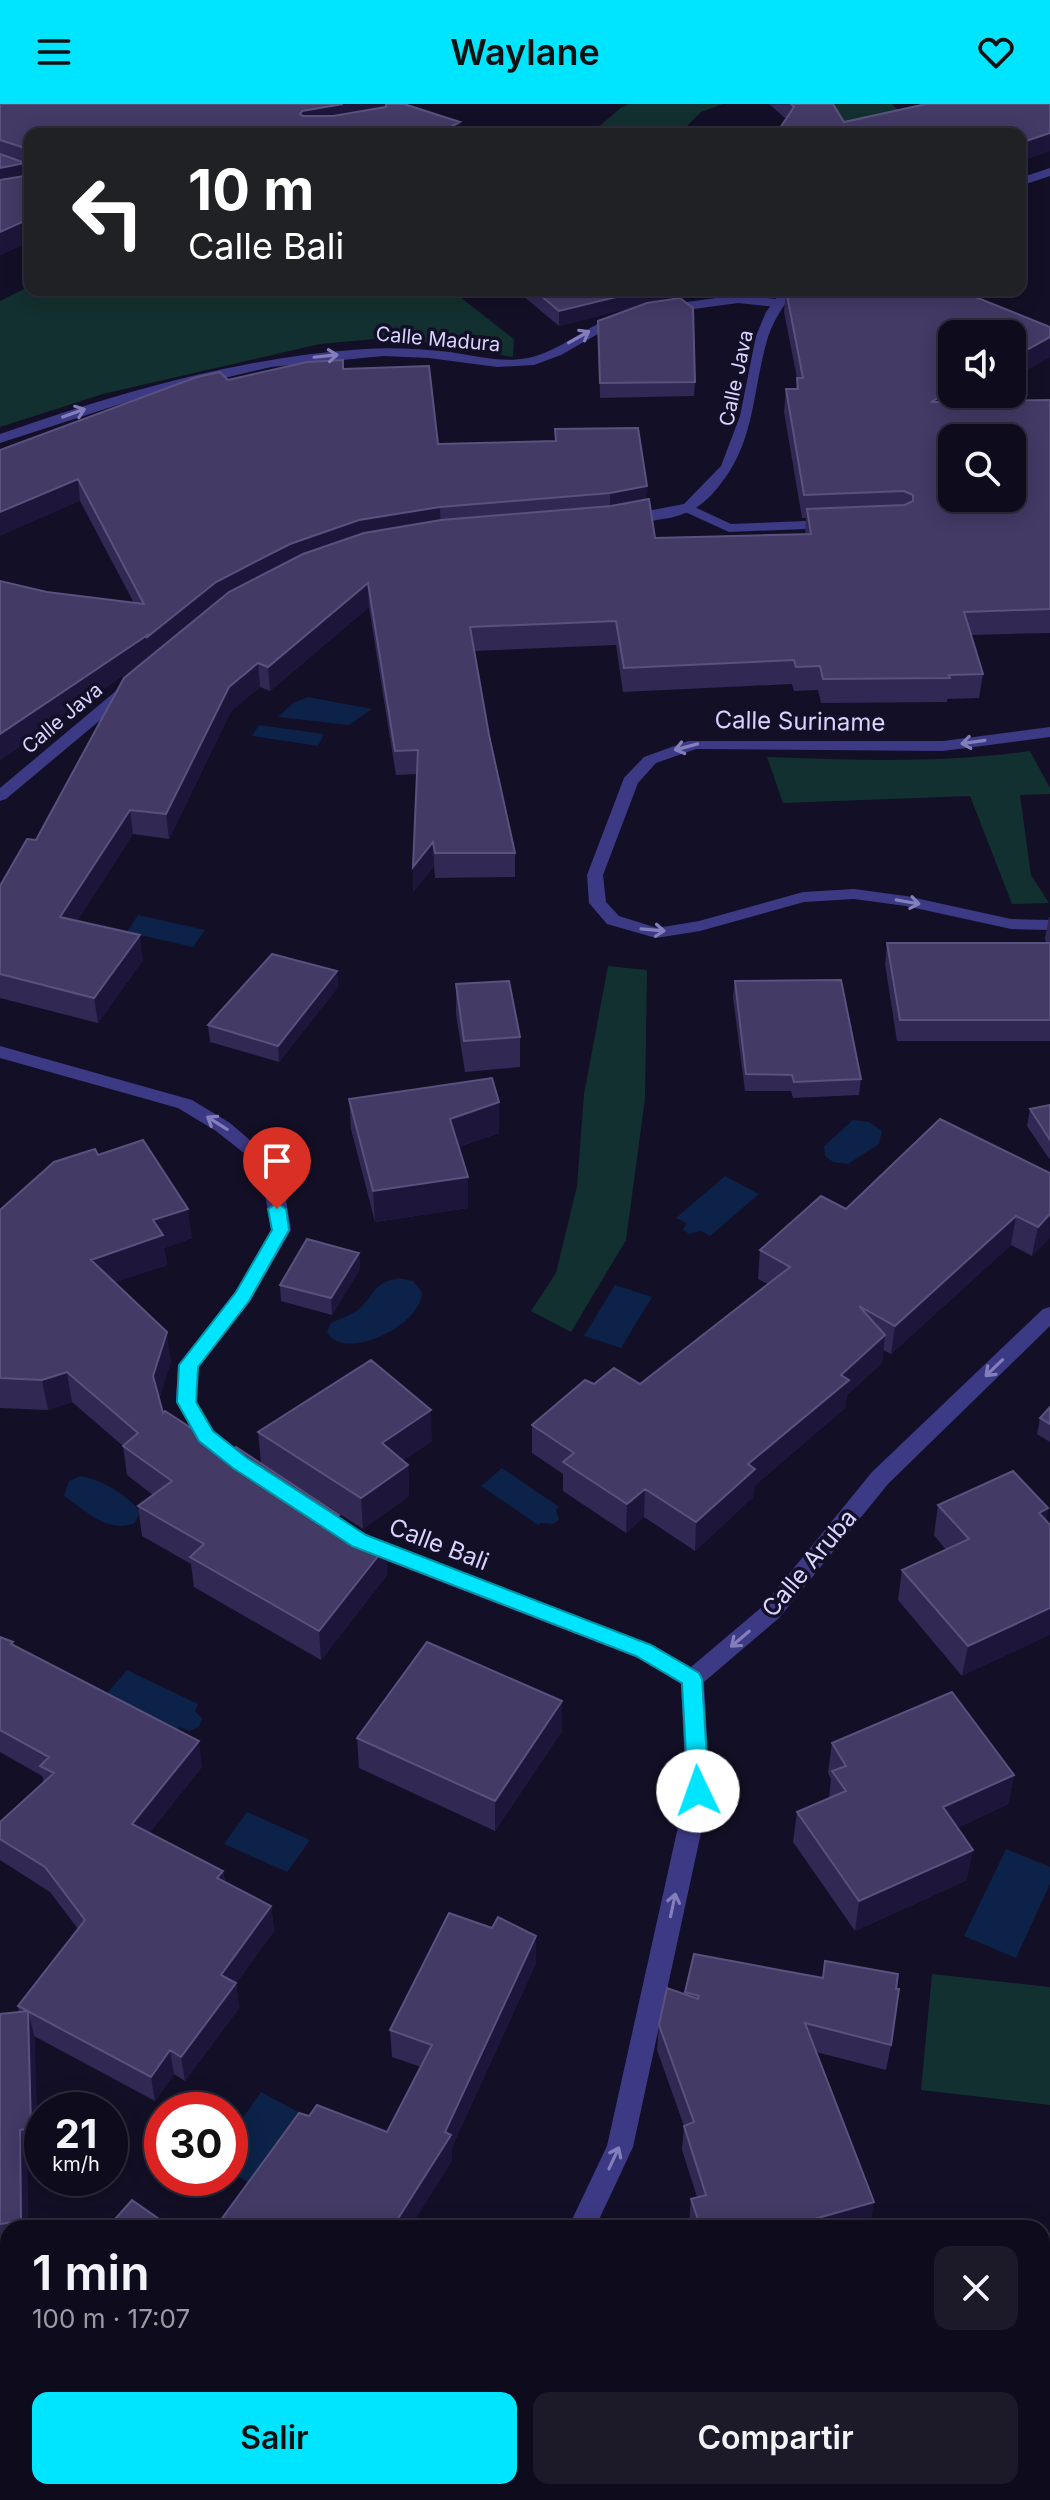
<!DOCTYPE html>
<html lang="es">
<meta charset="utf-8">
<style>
body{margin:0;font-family:Inter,sans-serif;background:#1c1929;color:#f1f3f6;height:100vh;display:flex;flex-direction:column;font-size:30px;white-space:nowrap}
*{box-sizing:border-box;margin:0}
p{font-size:26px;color:#9b9ba3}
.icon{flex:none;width:44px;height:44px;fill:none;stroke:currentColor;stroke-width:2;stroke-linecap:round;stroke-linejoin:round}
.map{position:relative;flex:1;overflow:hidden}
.drawer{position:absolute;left:0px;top:2116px;width:1050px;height:280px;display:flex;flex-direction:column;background:#0e0b1c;border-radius:24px 24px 0 0;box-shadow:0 4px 20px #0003,0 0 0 2px #2e2b3b}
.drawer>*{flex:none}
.guide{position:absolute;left:24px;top:24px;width:1002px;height:168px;border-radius:16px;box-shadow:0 4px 20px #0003,0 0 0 2px #2e2b3b;background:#202124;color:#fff;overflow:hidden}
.fabs{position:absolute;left:938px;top:216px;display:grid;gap:16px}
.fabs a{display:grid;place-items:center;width:88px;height:88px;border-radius:16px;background:#0e0b1c;box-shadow:0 4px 20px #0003,0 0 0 2px #2e2b3b;font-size:40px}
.speed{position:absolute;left:24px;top:1988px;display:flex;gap:16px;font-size:40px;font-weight:700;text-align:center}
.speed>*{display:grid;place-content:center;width:104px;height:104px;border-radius:50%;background:#0e0b1c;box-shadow:0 4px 20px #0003,0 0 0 2px #2e2b3b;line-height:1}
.speed small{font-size:20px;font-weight:400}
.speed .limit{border:12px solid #d22;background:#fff;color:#111}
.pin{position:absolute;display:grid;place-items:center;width:68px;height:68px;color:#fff;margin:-82px -34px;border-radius:50% 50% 50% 0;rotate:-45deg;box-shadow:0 0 8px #0007}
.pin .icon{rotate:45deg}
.me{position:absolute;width:88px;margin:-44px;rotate:357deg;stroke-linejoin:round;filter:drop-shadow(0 0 6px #0008)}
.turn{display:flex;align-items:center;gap:28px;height:168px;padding:0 32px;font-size:36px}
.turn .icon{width:104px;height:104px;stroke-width:2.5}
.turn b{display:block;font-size:56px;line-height:68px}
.round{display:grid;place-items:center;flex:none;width:84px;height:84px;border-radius:16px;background:#1c1929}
.head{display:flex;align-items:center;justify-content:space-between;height:136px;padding:0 32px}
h1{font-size:48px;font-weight:600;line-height:60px}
.primary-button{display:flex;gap:16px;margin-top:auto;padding:16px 32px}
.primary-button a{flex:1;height:92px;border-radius:16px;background:#00e5ff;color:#111;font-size:32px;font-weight:600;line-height:92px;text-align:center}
.primary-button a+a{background:#1c1929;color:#f1f3f6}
header{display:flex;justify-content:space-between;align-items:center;height:104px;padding:0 32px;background:#00e5ff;color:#111;font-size:36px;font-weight:600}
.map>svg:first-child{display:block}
.green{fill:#12302f}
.water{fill:#0c2248}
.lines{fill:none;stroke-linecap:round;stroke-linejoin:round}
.minor{fill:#3d3a85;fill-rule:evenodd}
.tertiary{fill:#3d3a85;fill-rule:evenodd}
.wall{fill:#312854;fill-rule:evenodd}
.shaded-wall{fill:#1d163a}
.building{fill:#433a66;stroke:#5a527e;stroke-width:2;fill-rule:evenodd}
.oneway{stroke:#837fbc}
.route{fill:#00e5ff;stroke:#0095a6;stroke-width:2}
.labels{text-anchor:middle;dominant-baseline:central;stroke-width:7;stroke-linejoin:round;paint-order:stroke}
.far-street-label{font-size:20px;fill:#d9d4ff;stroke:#130f26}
.street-label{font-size:24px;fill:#d9d4ff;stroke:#130f26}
</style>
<header><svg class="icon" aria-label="menu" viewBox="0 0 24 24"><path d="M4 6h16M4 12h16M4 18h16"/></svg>Waylane<svg class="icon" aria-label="heart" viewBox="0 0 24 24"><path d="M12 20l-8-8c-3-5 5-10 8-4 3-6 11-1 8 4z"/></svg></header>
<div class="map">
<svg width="1050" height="2396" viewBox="0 0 1050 2396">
<rect width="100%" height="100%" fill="#130f26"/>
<!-- green -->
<path class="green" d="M629 0H723L701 8 679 30H590L622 3Z
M770 0H892L910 18 884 30Z
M30 182V186H451L514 235 513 253 397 233 320 240 103 290 0 323V197Z
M1030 647 1050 684V690L1020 691 1031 771 1049 799 1012 800 970 692 783 699 767 653C858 656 939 660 1030 647Z
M608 862 647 866 645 995 626 1136 571 1228 531 1207 556 1169 577 1082 584 990Z
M932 1870 1050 1883V2001L921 1986Z
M1050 2251V2396H966L975 2388H1042V2272Z"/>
<!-- water -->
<path class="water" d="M308 593 372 605 349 621 278 613 293 599Z
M259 621 324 630 318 642 252 632Z
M138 811 205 826 193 843 127 828Z
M853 1016 869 1018 882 1027 879 1040 848 1060 833 1058 825 1052 824 1042Z
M725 1072 759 1090 710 1132 701 1127 689 1130 683 1126 686 1119 676 1114Z
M399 1174 413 1177 422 1188C422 1222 343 1259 327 1228L331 1219C339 1215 353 1211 360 1204 378 1187 371 1180 399 1174Z
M615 1181 652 1193 621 1244 584 1232Z
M502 1364 559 1403 556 1406 559 1416 553 1420 541 1419 538 1421 481 1382Z
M80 1372C100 1375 129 1391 140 1408L135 1419C108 1430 86 1407 64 1392L69 1377Z
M127 1566 198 1600 195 1607 202 1614 199 1623 189 1627 180 1623 176 1629 103 1594Z
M247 1708 310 1736 287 1768 224 1740Z
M1006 1745 1050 1763V1780L1016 1854 964 1832Z
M261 1988 298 2008 248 2078 230 2068V2032Z"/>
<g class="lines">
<!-- minor -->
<path class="minor" d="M738 191 776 195 782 199 776 203 738 199 664 209 658 205 664 201Z
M621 211 626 212V218L603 227 561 251 534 261 497 263 429 254 383 252 271 263 139 294 0 339V330C118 289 239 253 365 245 393 243 422 245 450 248 476 252 502 259 528 254 562 247 587 220 621 211Z
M688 400 731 420 830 416 837 420 830 424 729 428 683 407V401Z
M1050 623V633L943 647 696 645 656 659 638 679 603 771 606 798 619 812 657 824 699 817 803 788 854 785 906 792 1011 815 1050 816V826L1011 825 906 802 854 795 804 798 700 827 656 834 607 820 589 799 587 771 624 674 644 653 688 637H943Z
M0 942 192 996 230 1019 265 1049 284 1083 291 1126 250 1197 198 1263 196 1298 213 1327 246 1353 250 1359 246 1365H232L199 1337 176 1298 178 1261 236 1187 271 1126 264 1083 249 1053 216 1027 178 1004 0 954Z
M1050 1203V1222L888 1380 779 1514 704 1578 710 1687 633 2043 595 2124H568L607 2042 686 1687 681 1580 636 1553 356 1445 353 1439 356 1433 364 1431 372 1433 652 1541 691 1563 763 1502 872 1368 1043 1205Z
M317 2388H349L346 2396H314Z"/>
<!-- tertiary -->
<path class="tertiary" d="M1050 64V72L1020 82V74Z
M782 186H795C784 201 774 215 768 233 752 286 756 337 719 382 703 402 689 411 663 415 650 417 634 421 621 418V412L684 400 721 362 740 312 756 232 766 208Z
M129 579 137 584 135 587 6 695 0 697V684L123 581Z"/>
</g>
<!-- wall -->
<path class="wall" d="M0 0H384L385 4 460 18V30H30V142L24 140 0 151ZM26 64 29 66 30 71 27 72Z
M769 0H833L844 18 1050 0V47L1020 57 786 15Z
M516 186H664L663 196 658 197 695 278 694 292 600 294 598 217 638 202 559 222Z
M786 186 1050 223V253L1012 274 952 290H984L971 297 1050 296V529L971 531 983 570 979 594 947 595V598L821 599 818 586 794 587 792 580 623 588 616 541 474 547 489 631 515 749V773L435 774 434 762 413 788 417 670 396 671 369 503 270 587 260 583 231 607 169 735 133 730 77 817 143 856 98 919 0 894V782L36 736 146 556 0 656V477L47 488 134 499 80 397 0 346 228 276 343 265 438 340 555 337V325L646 396 655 434 805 430 806 414H802L784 308 786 285H796L797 274 784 208Z
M1049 813H1050V937H897L885 860 887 839H1046L1045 834Z
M337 867 338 883 279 958 210 938 208 921Z
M735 877 861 975 859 991 793 994 791 987H745L733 893Z
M456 880 520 933V963L465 968 456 910Z
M349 995 499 998V1029L458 1043 468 1073V1104L375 1118 351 1025Z
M1050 1001V1056L1027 1022 1030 1005Z
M98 1051 192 1134 164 1144 167 1161 115 1178 171 1257 159 1295 163 1309 228 1348 339 1411 340 1423 386 1442 387 1471 321 1556 194 1483 191 1460 142 1432 138 1402 153 1391 127 1371 123 1342 72 1298 48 1306 0 1304V1106Z
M1050 1069 1032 1152 1011 1141 891 1250 883 1246 882 1259 847 1291 845 1304 754 1382 753 1393 695 1447 644 1413 626 1429 563 1387V1370L532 1349V1321L594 1280H640L768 1180 758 1175 760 1146 846 1105Z
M359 1149 360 1165 332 1211 281 1197 280 1181Z
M1050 1303V1338L1037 1330 1040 1314Z
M258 1328 432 1337 402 1357 408 1361 409 1392 363 1425 261 1359Z
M938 1401 1048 1404 1046 1416 962 1572 898 1496 902 1466 946 1446 934 1431Z
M0 1533 13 1538 14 1542 202 1663 149 1729 223 1767 225 1778 271 1802 274 1827 236 1879 239 1904 185 1977 174 1970 155 1997 34 1932 38 2052 27 2054 28 2124H8V2147L0 2149V1910L19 1908 18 1902 78 1825 50 1788 0 1756V1718L44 1678 42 1672 0 1648Z
M562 1627 495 1727 359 1664 357 1634Z
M832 1639 1014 1671 1008 1700 957 1724 967 1776 855 1827 793 1738 797 1708 829 1695 831 1675 828 1669Z
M492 1824 536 1832V1859L452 2043V2057L309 2012 387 2028 421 1963 392 1953 390 1926Z
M694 1850 891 1941 886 1966 816 1948 870 2122 864 2124H691L689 2119 691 2095 697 2093 682 2046 684 2022 657 1946 659 1921 685 1890Z
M495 2388H632L633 2392V2396H496Z"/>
<!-- shaded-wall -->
<path class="shaded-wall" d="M343 0H384L385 14 303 27 300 10 302 7Z
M460 18V30H437Z
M1050 29V47L1020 57V39Z
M25 59 28 79 0 86V64Z
M22 118 24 140 0 151V128Z
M645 186H664L663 196 559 222V207Z
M1050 233V253L1012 274V254Z
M952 286V290H984L929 320 931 298Z
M78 375 80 397 0 432V408Z
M647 382 646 405 610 411V389Z
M440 403 441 425 148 555 0 656V630L216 478 290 440 359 416Z
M368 479 369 503 270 587 268 563Z
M258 559 260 583 231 607 169 735 166 710 229 583Z
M130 706 133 730 64 838 60 813Z
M433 738 434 762 413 788V763Z
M140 831 143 856 98 919 94 894Z
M337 867 338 883 279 958 278 942Z
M499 998V1029L451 1045 450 1015Z
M468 1073V1104L375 1118 373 1087Z
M188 1105 192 1134 164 1144 167 1161 95 1185 91 1156 153 1116Z
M1050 1110V1134L1032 1152 1038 1123Z
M1016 1112 1011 1141 891 1250 895 1222Z
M359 1149 360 1165 332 1211 331 1194Z
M167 1228 171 1257 157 1302 153 1272Z
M885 1231 882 1259 847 1291 845 1304 754 1382 753 1393 695 1447 696 1418 748 1360 841 1271Z
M67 1268 72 1298 48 1306 42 1276Z
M431 1306 432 1337 383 1370 382 1339Z
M408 1361 409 1392 363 1425 361 1394Z
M645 1385 644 1413 626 1429 627 1400Z
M1048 1404 1042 1435 1039 1409Z
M339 1411 341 1440 328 1418Z
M386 1442 387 1471 321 1556 319 1527Z
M1050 1504V1531L962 1572 968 1542Z
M562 1597V1627L495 1727V1697Z
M199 1637 202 1663 136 1745 132 1720Z
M1014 1671 1008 1700 937 1733 943 1703Z
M973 1746 967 1776 855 1827 859 1797Z
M223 1767 226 1791 217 1774Z
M271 1802 274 1827 227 1891 236 1879 239 1904 185 1977 181 1953 221 1871Z
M536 1832V1859L452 2043V2057L410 2124H392L445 2028Z
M28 1907 35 1935 38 2052 31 2024Z
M170 1946 174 1970 155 1997 151 1973Z
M20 2026 27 2054 28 2124H23L21 2117Z
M874 2098 870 2122 864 2124H810L811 2116Z"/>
<!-- building -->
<path class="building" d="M0 0H343L302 7 300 10 303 12H333L386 3V0H404L460 18 437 30H30V122L22 118 0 128V76L30 71 28 45 0 36Z
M791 0H833L844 18 926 0H1050V29L1020 39V30H776L794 3Z
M0 50 25 59 0 64Z
M534 186H645L559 207Z
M786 186H958L1050 223V233L1012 254V230H952V286L931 298 1050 296V505L964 508 983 570 949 571 950 574 823 575 820 562 796 563 794 556 624 564 616 517 470 523 489 631 515 749H435L433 738 413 763 418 646 395 647 368 479 268 563 258 559 229 583 166 710 130 706 60 813 140 831 94 894 0 870V782L27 735 36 736 124 574 229 488 303 450 364 429 441 416 611 402 649 395 655 434 811 430 807 405 905 401 913 397V391L904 387 804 391 786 285H798L797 274H803ZM952 334H1012V394H952Z
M680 194 693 204 695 278 600 279 598 217 647 199Z
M343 256V265L429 262 438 340 556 337 555 325 638 324 647 382 610 389 440 403 359 416 290 440 216 478 146 534 149 530 0 630V477L47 488 144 500 78 375 0 408V346L197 273 220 268 228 276 307 258Z
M887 839H1050V916H900Z
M272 850 337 867 278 942 208 921Z
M841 876 861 975 794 978 792 971 746 970 735 877Z
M509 877 520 933 464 937 456 880Z
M492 974 499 998 450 1015 468 1073 373 1087 349 995Z
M1050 1001V1036L1030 1005Z
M940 1015 1050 1069V1110L1038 1123 1016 1112 895 1222 859 1202 885 1231 841 1271 849 1276 748 1360 755 1365 696 1418 645 1385 627 1400 563 1358 574 1349 532 1321 585 1276 594 1280 614 1264 640 1280 790 1163 760 1146 821 1092 846 1105Z
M143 1036 188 1105 153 1116 163 1131 91 1156 167 1228 153 1272 163 1309 165 1307 228 1348 236 1343 339 1411 328 1418 386 1442 319 1527 190 1453 204 1440 138 1402 172 1377 123 1342 138 1329 67 1268 42 1276 0 1274V1106L54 1058 95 1045 98 1051Z
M307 1135 359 1149 331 1194 280 1181Z
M371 1256 431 1306 382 1339 408 1361 361 1394 258 1328Z
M1050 1303V1320L1040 1314Z
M1013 1367 1048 1404 1039 1409 1050 1421V1504L968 1542 902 1466 969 1435 938 1401Z
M0 1533 13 1538 11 1540 199 1637 132 1720 223 1767 217 1774 271 1802 221 1871 236 1879 181 1953 170 1946 151 1973 18 1902 85 1816 45 1763 0 1735V1718L54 1669 40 1662 49 1653 0 1626Z
M427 1538 562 1597 495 1697 357 1634Z
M952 1588 1014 1671 943 1703 973 1746 859 1797 797 1708 846 1687 832 1667 846 1662 832 1639Z
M449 1809 492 1824 498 1813 536 1832 445 2028 451 2031 392 2124H215L299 2009 309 2012 317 2001 387 2028 432 1941 390 1926Z
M694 1850 823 1874 825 1857 898 1870 896 1885H899L891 1941 805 1919 874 2098 811 2116 814 2124H701L691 2095 706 2091 684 2022 694 2018 659 1921 667 1884 698 1895 699 1892 685 1888Z
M28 1907 31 2024 20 2026 21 2117 0 2120V1910Z
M132 2096 172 2124H107Z
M8 2334V2388H138L145 2396H0V2341Z
M498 2388H632L633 2392 606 2396H499Z"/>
<!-- one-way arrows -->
<defs><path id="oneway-shaft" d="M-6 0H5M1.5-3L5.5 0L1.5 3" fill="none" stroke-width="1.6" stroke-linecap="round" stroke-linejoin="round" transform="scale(2)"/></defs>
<g class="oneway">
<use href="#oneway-shaft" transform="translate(579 233) rotate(-29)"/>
<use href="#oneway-shaft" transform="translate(326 252) rotate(-6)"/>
<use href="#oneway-shaft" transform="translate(74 309) rotate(-20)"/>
<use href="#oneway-shaft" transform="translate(973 638) rotate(172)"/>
<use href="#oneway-shaft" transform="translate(686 643) rotate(165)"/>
<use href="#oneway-shaft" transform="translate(908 798) rotate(10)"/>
<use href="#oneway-shaft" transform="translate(653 826) rotate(5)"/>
<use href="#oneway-shaft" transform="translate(217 1019) rotate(-148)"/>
<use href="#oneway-shaft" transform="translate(994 1264) rotate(136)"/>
<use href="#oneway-shaft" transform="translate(740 1535) rotate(140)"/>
<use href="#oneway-shaft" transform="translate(673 1801) rotate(-78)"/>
<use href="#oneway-shaft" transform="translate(614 2054) rotate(-65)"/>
</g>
<!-- route -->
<path class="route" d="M277 1099 286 1105 289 1126 249 1197 198 1263 196 1298 213 1327 247 1354 366 1431 651 1541 699 1569 702 1575 709 1687 706 1694 698 1696 691 1694 688 1687 682 1579 636 1552 352 1442 233 1364 199 1337 177 1298 179 1261 236 1188 272 1126 268 1105Z"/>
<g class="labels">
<!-- far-street labels -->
<g class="far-street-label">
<text transform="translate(438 235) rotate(5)">Calle Madura</text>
<text transform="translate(736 274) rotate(-78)">Calle Java</text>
<text transform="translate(62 614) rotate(-40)">Calle Java</text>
</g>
<!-- street labels -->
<g class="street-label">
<text transform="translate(800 617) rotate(1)">Calle Suriname</text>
<text transform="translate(439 1440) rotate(21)">Calle Bali</text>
<text transform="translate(809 1459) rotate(-50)">Calle Aruba</text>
</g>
</g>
</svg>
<div class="fabs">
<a><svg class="icon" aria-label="sound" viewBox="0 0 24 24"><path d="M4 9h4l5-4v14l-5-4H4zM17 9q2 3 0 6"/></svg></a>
<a><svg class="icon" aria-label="search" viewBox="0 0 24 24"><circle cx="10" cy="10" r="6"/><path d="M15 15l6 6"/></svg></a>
</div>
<div class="speed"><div>21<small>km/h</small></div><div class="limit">30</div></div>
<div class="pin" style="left:277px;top:1105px;background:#d93025"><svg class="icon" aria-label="arrive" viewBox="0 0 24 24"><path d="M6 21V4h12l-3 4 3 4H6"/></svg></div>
<svg class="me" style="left:698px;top:1687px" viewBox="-20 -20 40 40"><circle r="19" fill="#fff"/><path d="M0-13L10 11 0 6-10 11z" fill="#00e5ff"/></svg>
<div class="guide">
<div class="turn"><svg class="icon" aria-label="left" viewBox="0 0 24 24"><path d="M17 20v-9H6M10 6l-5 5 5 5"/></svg><div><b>10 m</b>Calle Bali</div></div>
</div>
<section class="drawer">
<div class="head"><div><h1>1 min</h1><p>100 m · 17:07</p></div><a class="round"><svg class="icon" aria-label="close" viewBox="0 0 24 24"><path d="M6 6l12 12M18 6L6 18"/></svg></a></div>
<div class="primary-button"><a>Salir</a><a>Compartir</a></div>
</section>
</div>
